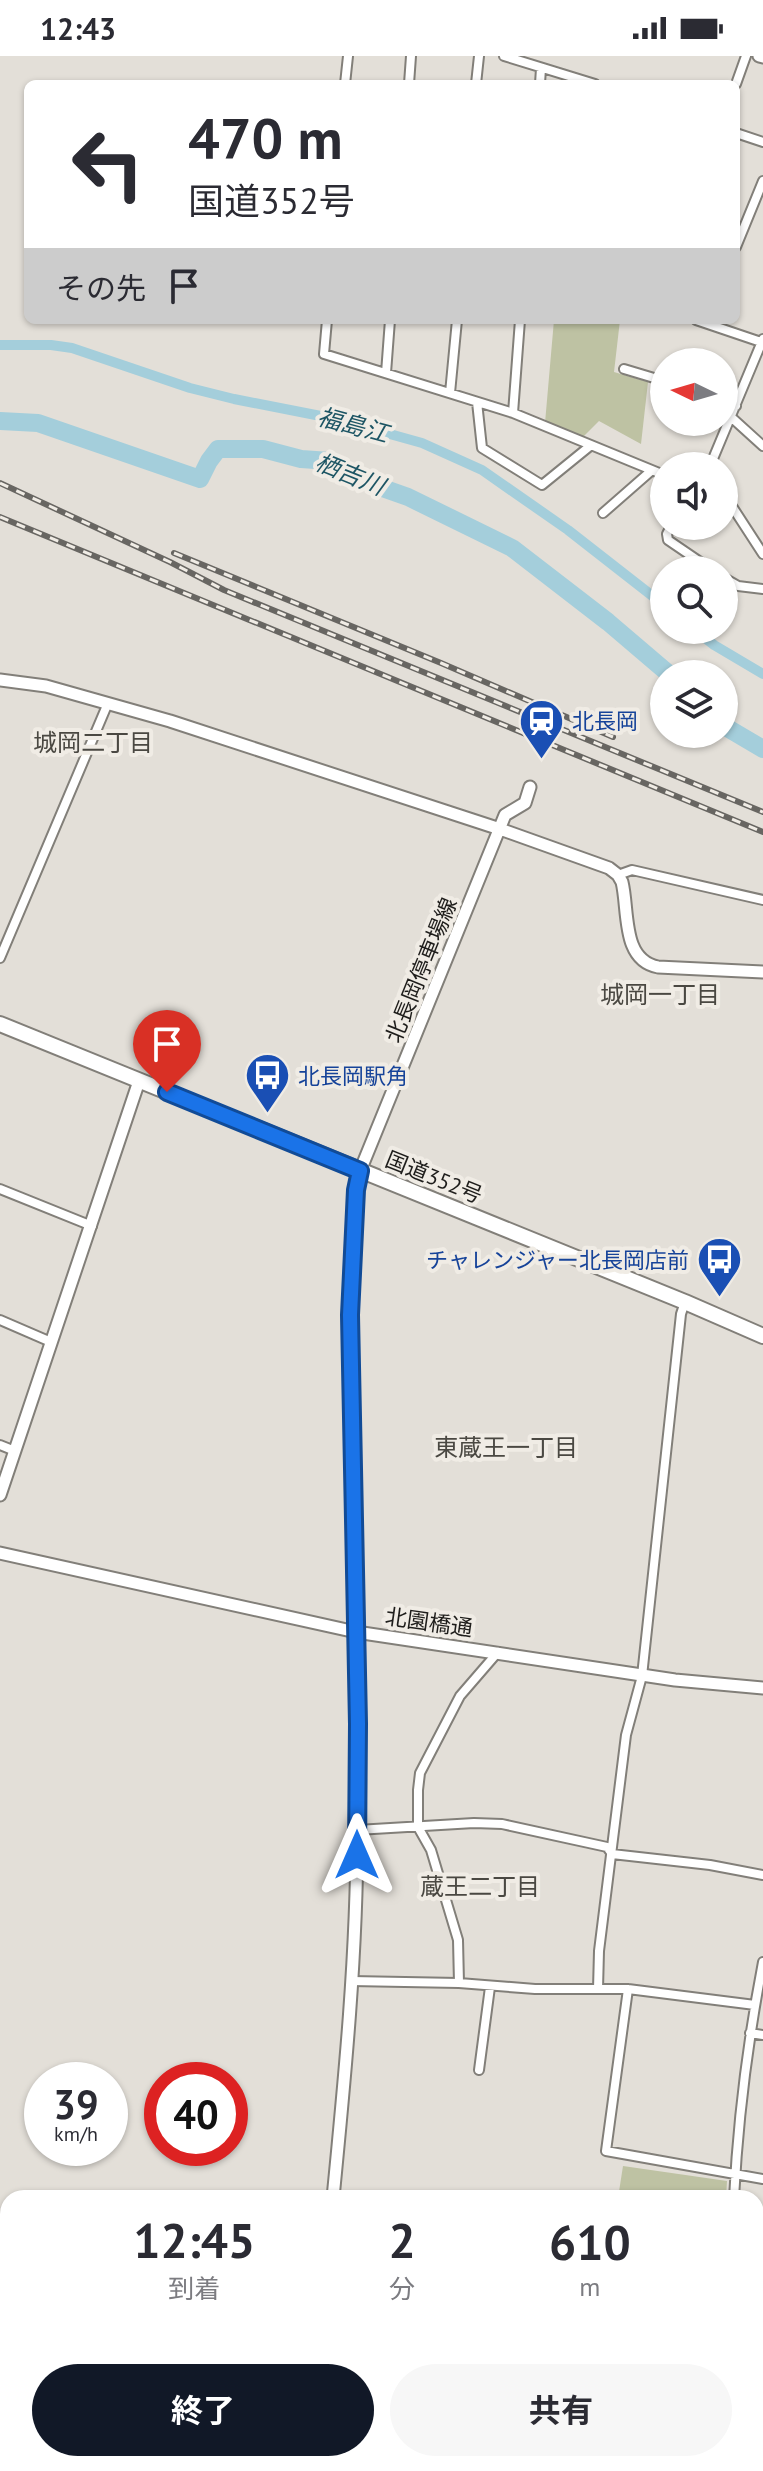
<!DOCTYPE html>
<html lang="ja">
<meta charset="utf-8">
<style>
body{margin:0;font-family:"PT Sans","Noto Sans JP",sans-serif;background:#f7f7f7;color:#2b2b33;height:100vh;display:flex;flex-direction:column;font-size:30px;white-space:nowrap}
*{box-sizing:border-box;margin:0}
p{font-size:26px;color:#7c7c81}
.icon{flex:none;width:44px;height:44px;fill:none;stroke:currentColor;stroke-width:2;stroke-linecap:round;stroke-linejoin:round}
.map{position:relative;flex:1;overflow:hidden}
.details{position:absolute;left:0px;top:2134px;width:764px;height:282px;display:flex;flex-direction:column;background:#fff;border-radius:24px 24px 0 0;box-shadow:0 2px 6px #0004}
.details>*{flex:none}
.banner{position:absolute;left:24px;top:24px;width:716px;height:244px;border-radius:12px;box-shadow:0 2px 6px #0004;background:#fff;color:#2b2b33;overflow:hidden}
.needle{width:52px;rotate:275deg}
.buttons{position:absolute;left:650px;top:292px;display:grid;gap:16px}
.buttons a{display:grid;place-items:center;width:88px;height:88px;border-radius:50%;background:#fff;box-shadow:0 2px 6px #0004;font-size:40px}
.speed{position:absolute;left:24px;top:2006px;display:flex;gap:16px;font-size:40px;font-weight:700;text-align:center}
.speed>*{display:grid;place-content:center;width:104px;height:104px;border-radius:50%;background:#fff;box-shadow:0 2px 6px #0004;line-height:1}
.speed small{font-size:20px;font-weight:400}
.speed .limit{border:12px solid #d22;background:#fff;color:#111}
.pin{position:absolute;display:grid;place-items:center;width:68px;height:68px;color:#fff;margin:-82px -34px;border-radius:50% 50% 50% 0;rotate:-45deg;box-shadow:0 0 8px #0007}
.pin .icon{rotate:45deg}
.me{position:absolute;width:88px;margin:-44px;rotate:0deg;stroke-linejoin:round;filter:drop-shadow(0 0 6px #0008)}
.turn{display:flex;align-items:center;gap:28px;height:168px;padding:0 32px;font-size:36px}
.turn .icon{width:104px;height:104px;stroke-width:2.5}
.turn b{display:block;font-size:56px;line-height:68px}
.then{display:flex;align-items:center;height:76px;padding:0 32px;background:#0003;gap:16px;font-size:30px}
.eta{display:flex;justify-content:space-evenly;align-items:center;height:136px;text-align:center}
.eta b{font-size:48px;font-weight:700;line-height:56px}
.primary-button{display:flex;gap:16px;margin-top:auto;padding:16px 32px}
.primary-button a{flex:1;height:92px;border-radius:48px;background:#111827;color:#fff;font-size:32px;font-weight:700;line-height:92px;text-align:center}
.primary-button a+a{background:#f7f7f7;color:#2b2b33}
.status{display:flex;justify-content:space-between;align-items:center;height:56px;padding:0 40px;background:#fff;direction:ltr}
.status svg{height:22px;fill:currentColor}
.map>svg:first-child{display:block}
.green{fill:#bec2a3}
.water{fill:#a4cedb}
.lines{fill:none;stroke-linecap:round;stroke-linejoin:round}
.canal{stroke:#a4cedb;stroke-width:10}
.river{stroke:#a4cedb;stroke-width:18}
.street-casing{stroke:#827f79;stroke-width:12}
.secondary-casing{stroke:#827f79;stroke-width:15}
.highway-casing{stroke:#827f79;stroke-width:18}
.street{stroke:#fff;stroke-width:8}
.secondary{stroke:#fff;stroke-width:11}
.highway{stroke:#fff;stroke-width:14}
.rail-casing{stroke:#686662;stroke-width:6}
.rail{stroke:#f0ece5;stroke-width:3;stroke-dasharray:9;stroke-linecap:butt}
.route-casing{stroke:#114b97;stroke-width:20}
.route{stroke:#1a73e8;stroke-width:14}
.labels{text-anchor:middle;dominant-baseline:central;stroke-width:8;stroke-linejoin:round;paint-order:stroke}
.transit-label{font-size:22px;fill:#164399;stroke:#f0ece5;text-anchor:start}
.street-label{font-size:22px;fill:#1e1d1b;stroke:#f0ece5}
.water-label{font-size:24px;font-style:italic;fill:#1d5564;stroke:#f0ece5}
.neighbourhood-label{font-size:24px;fill:#4a4842;stroke:#f0ece5}
</style>
<div class="status"><b>12:43</b><svg viewBox="0 0 49 12"><path d="M0 12V9h3v3zM5 12V6h3v6zM10 12V3h3v9zM15 12V0h3v12zM26 1h20v11H26zM47 4h2v5h-2z"/></svg></div>
<div class="map">
<svg width="763" height="2415" viewBox="0 0 763 2415">
<rect width="100%" height="100%" fill="#e3dfd8"/>
<!-- green -->
<path class="green" d="M554 264H620L614 316 648 326 641 388 599 365 582 382 545 367Z
M623 2110 727 2125 726 2142H618Z"/>
<!-- water -->
<path class="water" d="M0 2287 8 2288V2408H54L51 2415H0Z
M110 2408H382L400 2415H142Z"/>
<g class="lines">
<!-- canal -->
<path class="canal" d="M0 289H51L72 292 190 332 234 343 336 363 422 387 482 414 568 474 664 549
M695 574 714 589 763 618"/>
<!-- river -->
<path class="river" d="M0 365 38 367 200 423 209 405 218 393H263L301 403 330 405 374 429 408 441 512 492 608 566 669 618
M724 670 763 693"/>
<defs>
<path id="street" d="M504 0 595 28
M345 28 348 0
M409 28 411 0
M476 28 479 0
M540 28 541 12
M736 28 746 0
M736 77 763 86
M736 191 763 125
M327 264 324 298 513 357 664 419
M696 264 761 286
M624 313 664 325
M386 317 390 264
M450 337 457 264
M724 344 736 350
M477 346 482 392 542 429 590 390
M513 357 520 264
M731 361 763 390
M710 410 763 283
M724 438 763 498
M603 457 651 415
M671 470 667 478 668 484 712 514
M724 522 738 530 763 533
M618 819 632 814 763 844
M0 902 108 647
M0 1133 92 1170
M0 1264 51 1286
M0 1389 15 1395
M356 1576 357 1774 474 1767 502 1768 607 1791 612 1798 710 1809 763 1819
M351 1925 459 1927 535 1933H628L755 1949
M459 1927 458 1884 431 1794 418 1771V1734L420 1717 460 1640 498 1596
M598 1933 599 1895 626 1679 642 1620 681 1258 685 1246
M628 1933 606 2095 763 2123
M750 1977 763 1979
M479 2014 490 1931
M734 2142C738 2063 748 1984 763 1906
M0 2203 8 2209
M756 2204 763 2205
M756 2400 763 2402
M645 2408H691"/>
<path id="secondary" d="M759 0 763 1
M0 624 46 630 170 665 500 773 609 812 618 819 622 826C629 854 621 904 658 911L763 916
M0 1439 139 1025
M0 1497 356 1576 675 1624 763 1632
M356 1576 350 1259 356 1134 360 1115 505 759 525 747 530 731
M333 2142C345 2020 357 1897 357 1774
M0 2211 8 2213
M491 2408 500 2415"/>
<path id="highway" d="M0 968 685 1246 763 1280"/>
</defs>
<!-- street casing -->
<use href="#street" class="street-casing"/>
<!-- secondary casing -->
<use href="#secondary" class="secondary-casing"/>
<!-- highway casing -->
<use href="#highway" class="highway-casing"/>
<!-- street -->
<use href="#street" class="street"/>
<!-- secondary -->
<use href="#secondary" class="secondary"/>
<!-- highway -->
<use href="#highway" class="highway"/>
<defs>
<path id="rail" d="M0 427 170 506 224 534 763 756
M0 461 763 776
M174 497 441 607 613 681"/>
</defs>
<!-- rail casing -->
<use href="#rail" class="rail-casing"/>
<!-- rail -->
<use href="#rail" class="rail"/>
</g>
<g class="lines">
<defs>
<path id="route" d="M167 1036 360 1115 356 1134 350 1259 358 1668 357 1799"/>
</defs>
<!-- route casing -->
<use href="#route" class="route-casing"/>
<!-- route -->
<use href="#route" class="route"/>
</g>
<!-- icons -->
<defs>
<symbol id="station-pin" viewBox="-11 -11 22 30"><path d="M0 17L-7.5 6A9.5 9.5 0 1 1 7.5 6Z" fill="#1a4fb4" stroke="#f0ece5"/><path d="M-3-6H3Q5-6 5-4V2Q5 4 3 4L4.5 6H3L1.5 4h-3L-3 6H-4.5L-3 4Q-5 4-5 2V-4Q-5-6-3-6ZM-3.5-4v3h7v-3ZM-3.5 1v1.5H-2V1ZM2 1v1.5H3.5V1Z" fill="#fff"/></symbol>
<symbol id="bus-pin" viewBox="-11 -11 22 30"><path d="M0 17L-7.5 6A9.5 9.5 0 1 1 7.5 6Z" fill="#1a4fb4" stroke="#f0ece5"/><path d="M-5-6H5V4H4V6H2V4H-2V6H-4V4H-5ZM-3.5-4V0h7V-4ZM-3.5 1.2v1.5H-2V1.2ZM2 1.2v1.5H3.5V1.2Z" fill="#fff"/></symbol>
</defs>
<g fill-rule="evenodd">
<use href="#station-pin" x="516" y="640" width="51" height="69"/>
<use href="#bus-pin" x="242" y="994" width="51" height="69"/>
<use href="#bus-pin" x="694" y="1178" width="51" height="69"/>
</g>
<g class="labels">
<!-- transit labels -->
<g class="transit-label">
<text x="572" y="665">北長岡</text>
<text x="298" y="1020">北長岡駅角</text>
<text x="689" y="1204" text-anchor="end">チャレンジャー北長岡店前</text>
</g>
<!-- street labels -->
<g class="street-label">
<text transform="translate(421 914) rotate(-68)">北長岡停車場線</text>
<text transform="translate(434 1121) rotate(22)">国道352号</text>
<text transform="translate(429 1566) rotate(8)">北園橋通</text>
</g>
<!-- water labels -->
<g class="water-label">
<text transform="translate(353 369) rotate(15)">福島江</text>
<text transform="translate(350 418) rotate(22)">栖吉川</text>
</g>
<!-- neighbourhood labels -->
<g class="neighbourhood-label">
<text x="93" y="686">城岡二丁目</text>
<text x="660" y="938">城岡一丁目</text>
<text x="506" y="1391">東蔵王一丁目</text>
<text x="480" y="1830">蔵王二丁目</text>
</g>
</g>
</svg>
<div class="buttons">
<a><svg class="needle" viewBox="-14 -14 28 28"><path d="M0-13l5 13h-10z" fill="#e53935"/><path d="M0 13l5-13h-10z" fill="#7c7c81"/></svg></a>
<a><svg class="icon" aria-label="sound" viewBox="0 0 24 24"><path d="M4 9h4l5-4v14l-5-4H4zM17 9q2 3 0 6"/></svg></a>
<a><svg class="icon" aria-label="search" viewBox="0 0 24 24"><circle cx="10" cy="10" r="6"/><path d="M15 15l6 6"/></svg></a>
<a><svg class="icon" aria-label="layers" viewBox="0 0 24 24"><path d="M12 4l9 5-9 5-9-5zM3 14l9 5 9-5"/></svg></a>
</div>
<div class="speed"><div>39<small>km/h</small></div><div class="limit">40</div></div>
<div class="pin" style="left:167px;top:1036px;background:#d93025"><svg class="icon" aria-label="arrive" viewBox="0 0 24 24"><path d="M6 21V4h12l-3 4 3 4H6"/></svg></div>
<svg class="me" style="left:357px;top:1799px" viewBox="-20 -20 40 40"><path d="M0-17L14 15 0 8-14 15z" fill="#1a73e8" stroke="#fff" stroke-width="4"/></svg>
<div class="banner">
<div class="turn"><svg class="icon" aria-label="left" viewBox="0 0 24 24"><path d="M17 20v-9H6M10 6l-5 5 5 5"/></svg><div><b>470 m</b>国道352号</div></div>
<div class="then">その先<svg class="icon" aria-label="arrive" viewBox="0 0 24 24"><path d="M6 21V4h12l-3 4 3 4H6"/></svg></div>
</div>
<section class="details">
<div class="eta">
<div><b>12:45</b><p>到着</p></div>
<div><b>2</b><p>分</p></div>
<div><b>610</b><p>m</p></div>
</div>
<div class="primary-button"><a>終了</a><a>共有</a></div>
</section>
</div>
